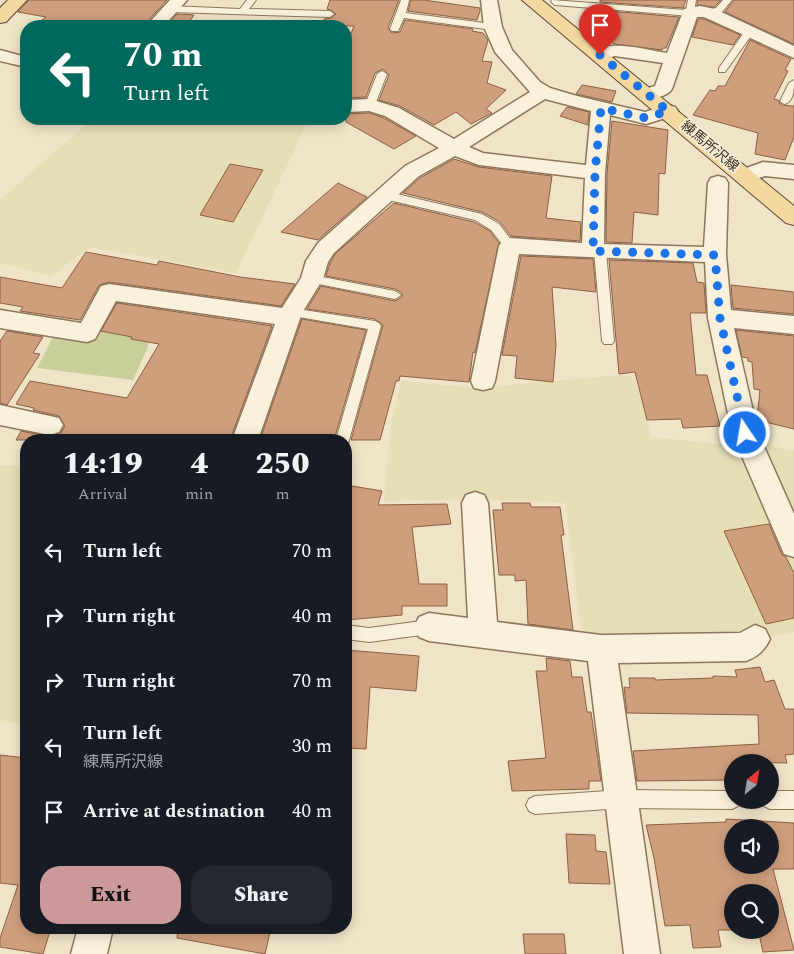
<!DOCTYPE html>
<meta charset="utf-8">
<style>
body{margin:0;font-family:Spectral,"Noto Sans JP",serif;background:#242831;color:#f1f3f6;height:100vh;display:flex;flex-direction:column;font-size:19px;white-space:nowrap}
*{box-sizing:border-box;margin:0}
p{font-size:16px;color:#9ea1a6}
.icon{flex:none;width:28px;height:28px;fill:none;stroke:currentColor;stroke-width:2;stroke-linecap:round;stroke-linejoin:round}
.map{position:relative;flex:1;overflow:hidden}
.details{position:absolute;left:20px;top:434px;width:332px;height:500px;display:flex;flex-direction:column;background:#171b24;border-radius:20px;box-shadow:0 2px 12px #0003}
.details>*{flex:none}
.guide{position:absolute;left:20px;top:20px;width:332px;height:105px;border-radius:20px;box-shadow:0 2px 12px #0003;background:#00695c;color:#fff;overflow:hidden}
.needle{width:32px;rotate:30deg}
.tools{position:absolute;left:724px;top:754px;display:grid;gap:10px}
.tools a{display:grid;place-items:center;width:55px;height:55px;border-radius:50%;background:#171b24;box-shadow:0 2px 12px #0003;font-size:25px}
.pin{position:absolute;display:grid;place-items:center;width:42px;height:42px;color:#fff;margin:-51px -21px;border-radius:50% 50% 50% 0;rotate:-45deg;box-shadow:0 0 5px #0007}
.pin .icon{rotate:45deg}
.me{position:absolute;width:55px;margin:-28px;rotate:348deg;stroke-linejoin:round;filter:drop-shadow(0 0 4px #0008)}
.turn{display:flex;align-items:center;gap:18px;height:105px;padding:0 20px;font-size:22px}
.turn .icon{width:65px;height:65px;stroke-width:2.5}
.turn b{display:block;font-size:35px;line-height:42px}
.eta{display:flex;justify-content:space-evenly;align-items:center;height:85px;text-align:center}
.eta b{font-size:30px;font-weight:800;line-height:35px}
.primary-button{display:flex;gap:10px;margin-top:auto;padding:10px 20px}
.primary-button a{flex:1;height:58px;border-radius:20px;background:#cc999b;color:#111;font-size:20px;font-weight:800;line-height:58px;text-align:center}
.primary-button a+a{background:#242831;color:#f1f3f6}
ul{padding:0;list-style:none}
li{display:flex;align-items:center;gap:15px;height:65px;padding:0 20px}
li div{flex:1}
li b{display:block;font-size:19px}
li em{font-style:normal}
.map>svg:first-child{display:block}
.farmland{fill:#e6deb5}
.green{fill:#c9cf9b}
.building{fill:#cf9f7d;stroke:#8d5f41;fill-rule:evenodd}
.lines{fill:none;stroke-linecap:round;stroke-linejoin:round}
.service-casing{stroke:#8d765c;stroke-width:2}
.minor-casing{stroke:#8d765c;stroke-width:3}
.primary-casing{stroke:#5b4430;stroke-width:2}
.service{fill:#faf1dc;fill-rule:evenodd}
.minor{fill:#faf1dc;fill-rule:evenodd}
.primary{fill:#f3d9a0;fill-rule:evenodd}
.route{stroke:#1a73e8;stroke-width:9;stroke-dasharray:0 16.2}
.labels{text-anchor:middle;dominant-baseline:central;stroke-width:4;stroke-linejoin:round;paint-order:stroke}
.far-street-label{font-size:14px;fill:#3d2e20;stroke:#f7eed8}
</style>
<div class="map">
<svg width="794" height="954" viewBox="0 0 794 954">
<rect width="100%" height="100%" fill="#f0e4c8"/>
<!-- farmland -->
<path class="farmland" d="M92 119H309L236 273 91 247 51 276 0 263V200Z
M620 375 635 377 651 437 751 447 794 545V632L755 639 583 641 565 503 475 499 384 501 391 423 402 381 477 388Z
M759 443 794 451V520Z
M0 465 26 466V711L22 724 0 720Z"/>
<!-- green -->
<path class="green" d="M99 329 148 336V347L133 380 37 368 54 335Z"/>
<!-- building -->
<path class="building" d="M29 0H167L143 26H73L41 21 46 17 18 12Z
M330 0H399L388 28 392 33 400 32 405 20 473 29 472 31 483 33 488 40 482 61 492 62 487 83 506 90 486 109 492 113 471 124 456 112 434 125 400 106 379 100 389 75 383 69 375 73 366 97 346 98V46L354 26H322L324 19 331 18 336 14 331 10 327 9Z
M411 0H424L480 8V11L477 20 408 11Z
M600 0H686L683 8 600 2Z
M698 0H721L714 7 697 5Z
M734 0H794V44L725 12Z
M597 10 679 17 666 48H663L662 50 614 44 601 33 604 23 593 21Z
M177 14 194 15 188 24 169 23Z
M698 19H704L740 35 733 45 692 37Z
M750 40 791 59 785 70 788 71 774 99 778 100 781 105 794 106V137L785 160 755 154 758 133 693 115 710 90 715 91 718 86H725Z
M582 85 616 91 612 102 576 94Z
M567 107 589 112 588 125 560 116Z
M369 113 384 118 416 136 394 149 346 122V114Z
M612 121 668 130 665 174 659 173 658 215 634 212 632 243 606 242 607 173Z
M454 159 479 167 552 176 546 218 581 222 580 241 511 236 500 222 482 212 403 193 420 178Z
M230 164 263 170 233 222 200 215Z
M338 183 367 197 318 240 281 232Z
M394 203 474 222 490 231 499 243 475 353 473 352 469 382 400 376 399 381H396L380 440H351L383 325 375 319 307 309 321 286 395 301 402 297V293L395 289 326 276 330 263 335 254Z
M86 252 157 265 159 261 240 277 295 284 281 306 109 282 99 285 80 320 20 311 23 307 0 303V277L62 288Z
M521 256 593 259 596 292 552 287 556 345 553 382 515 378 517 356 502 355Z
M609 260 693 263 697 282 704 283 706 313H690L696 375H707L720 426 683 428 681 419 647 420 635 372 619 374Z
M731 285 794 292V314L733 308Z
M117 303 272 326 230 440H16L21 431 51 437 60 434 65 426 59 416 33 410 34 408 16 404 30 381 127 398 159 344 131 339 132 337 101 331Z
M302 319 366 330 334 440H260Z
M736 330 794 336V429L757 420 760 390 754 389 752 362 748 361V358L742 357Z
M7 331 43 337 33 353 40 354 7 405 0 403V341Z
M346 485 382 491 378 505 447 504 451 524 412 527 419 584H447V606H402V615L346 620Z
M502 503H530L531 507H560L564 535H561L573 630 528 624 526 580 515 581V575H499L493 510H503Z
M769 524 782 555 786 557 794 573V618L766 624 724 531Z
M346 650 419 656 416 691 370 687 366 749 346 748Z
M546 658 570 661 572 677H582L587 712H591L601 781H589V789L512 791 508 761 546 758 536 671H547Z
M760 667 765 682 774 680 785 709H794V754L785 755 787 763 732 762V780L637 781 633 751 759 744 758 715 627 713 624 687 630 688 629 678H655V680L713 678V676L737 677 735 670Z
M0 755 26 758V928H51L43 954 0 947V938L18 885 0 883Z
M726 819 794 823V869H773L794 950 763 952 758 930H770V892H732V930H718L721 947 693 948 690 925 665 926 654 858 646 825 726 822ZM732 828H770V865H732Z
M566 834 595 835 596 851 606 852 610 884 569 883Z
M178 928H271L265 954 177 938Z
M523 934H564L566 954H525Z"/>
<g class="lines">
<defs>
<path id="service" d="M247 0H256L249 9 330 11 334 14 330 17 170 12 166 9 170 6 240 9Z
M401 0H409L406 13 493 24 498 27 493 30 404 18 398 31H392L390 29Z
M552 0 686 10 688 0H696L694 13 690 16 555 5 551 2Z
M723 0H732L722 12 706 15V11L716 8Z
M748 30 753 33 725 72H719V68L745 31Z
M382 71 387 74 375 105 374 107H366L365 105 377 74Z
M794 80C794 89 794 101 785 104L782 103 780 101 789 83Z
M384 191 482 214 499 224 516 246 514 249H506L491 230 475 220 380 198 379 195Z
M600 247 606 251 614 341 612 344H604L602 341 594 251Z
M312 275 395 291 401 295 395 299 308 282 306 279 308 276Z
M291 308 375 321 379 323 381 326 348 444H346V440H336L368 329 287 315 285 312 287 309Z
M429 620 434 622 437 627 434 632 429 634 369 642 346 639V625L369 628Z
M622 790 732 791V800H741L738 806 732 809 622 808 535 814 529 811 526 805 529 799 535 796Z
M770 791H794V809H770L764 806 761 800H770Z"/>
<path id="minor" d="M170 0H187L164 26H146Z
M481 0H497L502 27 512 50 540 82 550 88 577 96 645 112 668 105 675 107 678 111 675 115 646 124 610 115 605 173 604 244 704 247 708 183 711 178 718 176 725 178 728 183 726 255 731 310 794 316V334L734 328 758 433 794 514V557L784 554 732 433 708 318 705 262 519 254 495 381 492 388 483 390 474 388 471 381 499 246 502 241 510 238 582 243 585 178 479 165 455 156 419 176 334 253 328 262 323 279 302 313 258 440H232L275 324 116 301 95 339 87 342 0 328V310L81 323 101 286 109 284 282 308 301 278 306 261 318 243 405 166 439 148 385 116 369 111 346 112V100L370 99 399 108 454 139 530 92 495 52 484 27ZM545 99 591 111 586 165 483 153 469 147Z
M700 6 715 9 794 46V58L704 17H697L672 89C667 97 651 100 641 98L639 94 641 90 655 86 663 63 615 56 600 60 594 59 591 55C603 37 648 50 667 53L684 9Z
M0 50 26 57V67L0 61Z
M763 162 794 165V179L765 176 745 183 738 181 735 176 738 171Z
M0 405 59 418 63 425 59 432 50 435 0 425Z
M475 492 484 495 488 503 497 622 601 635 740 633 755 625 765 629 770 639C764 651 758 656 746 661L618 663 660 954H624L588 661 429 641 419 637 414 627 419 617 429 613 468 618 462 503 466 495Z
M78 928H113L107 954H71Z"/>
<path id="primary" d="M8 0H27L6 22 0 23V8Z
M522 0H542L794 206V225L786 223Z"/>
</defs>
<!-- service casing -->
<use href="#service" class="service-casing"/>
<!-- minor casing -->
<use href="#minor" class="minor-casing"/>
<!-- primary casing -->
<use href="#primary" class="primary-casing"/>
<!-- service -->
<use href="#service" class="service"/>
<!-- minor -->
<use href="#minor" class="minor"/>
<!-- primary -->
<use href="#primary" class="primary"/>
</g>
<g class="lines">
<!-- route -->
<path class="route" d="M600 55 668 111 646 118 601 108 595 173 593 251 715 255 720 318 745 433"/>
</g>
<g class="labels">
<!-- far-street labels -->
<g class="far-street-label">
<text transform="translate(710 146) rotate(40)">練馬所沢線</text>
</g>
</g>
</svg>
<div class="tools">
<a><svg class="needle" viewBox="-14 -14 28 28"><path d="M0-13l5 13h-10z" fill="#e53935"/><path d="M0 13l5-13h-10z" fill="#9ea1a6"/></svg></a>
<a><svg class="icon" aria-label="sound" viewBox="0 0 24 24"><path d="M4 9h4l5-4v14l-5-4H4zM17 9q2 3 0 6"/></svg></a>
<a><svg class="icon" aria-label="search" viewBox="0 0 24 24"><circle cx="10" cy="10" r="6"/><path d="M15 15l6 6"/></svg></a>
</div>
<div class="pin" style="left:600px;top:55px;background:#d93025"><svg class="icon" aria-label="arrive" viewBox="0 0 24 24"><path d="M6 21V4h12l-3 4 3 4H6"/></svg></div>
<svg class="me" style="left:745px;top:433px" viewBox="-20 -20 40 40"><circle r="17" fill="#1a73e8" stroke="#fff" stroke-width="3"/><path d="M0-11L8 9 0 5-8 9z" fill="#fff"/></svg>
<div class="guide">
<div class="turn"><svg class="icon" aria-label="left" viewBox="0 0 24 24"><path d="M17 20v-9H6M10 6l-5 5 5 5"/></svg><div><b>70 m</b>Turn left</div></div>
</div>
<section class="details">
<div class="eta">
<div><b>14:19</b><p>Arrival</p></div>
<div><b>4</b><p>min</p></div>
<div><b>250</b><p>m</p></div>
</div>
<ul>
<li><svg class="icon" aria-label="left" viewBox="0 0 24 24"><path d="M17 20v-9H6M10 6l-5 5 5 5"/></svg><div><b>Turn left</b></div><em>70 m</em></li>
<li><svg class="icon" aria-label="right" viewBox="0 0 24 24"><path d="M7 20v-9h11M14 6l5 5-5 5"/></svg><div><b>Turn right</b></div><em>40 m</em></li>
<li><svg class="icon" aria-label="right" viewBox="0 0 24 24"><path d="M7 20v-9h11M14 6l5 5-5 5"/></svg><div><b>Turn right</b></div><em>70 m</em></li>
<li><svg class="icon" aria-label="left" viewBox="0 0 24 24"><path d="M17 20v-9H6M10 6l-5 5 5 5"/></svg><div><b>Turn left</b><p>練馬所沢線</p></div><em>30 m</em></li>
<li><svg class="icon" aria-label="arrive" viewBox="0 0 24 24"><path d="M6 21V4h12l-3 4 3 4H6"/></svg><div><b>Arrive at destination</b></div><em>40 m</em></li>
</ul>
<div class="primary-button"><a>Exit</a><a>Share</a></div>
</section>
</div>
